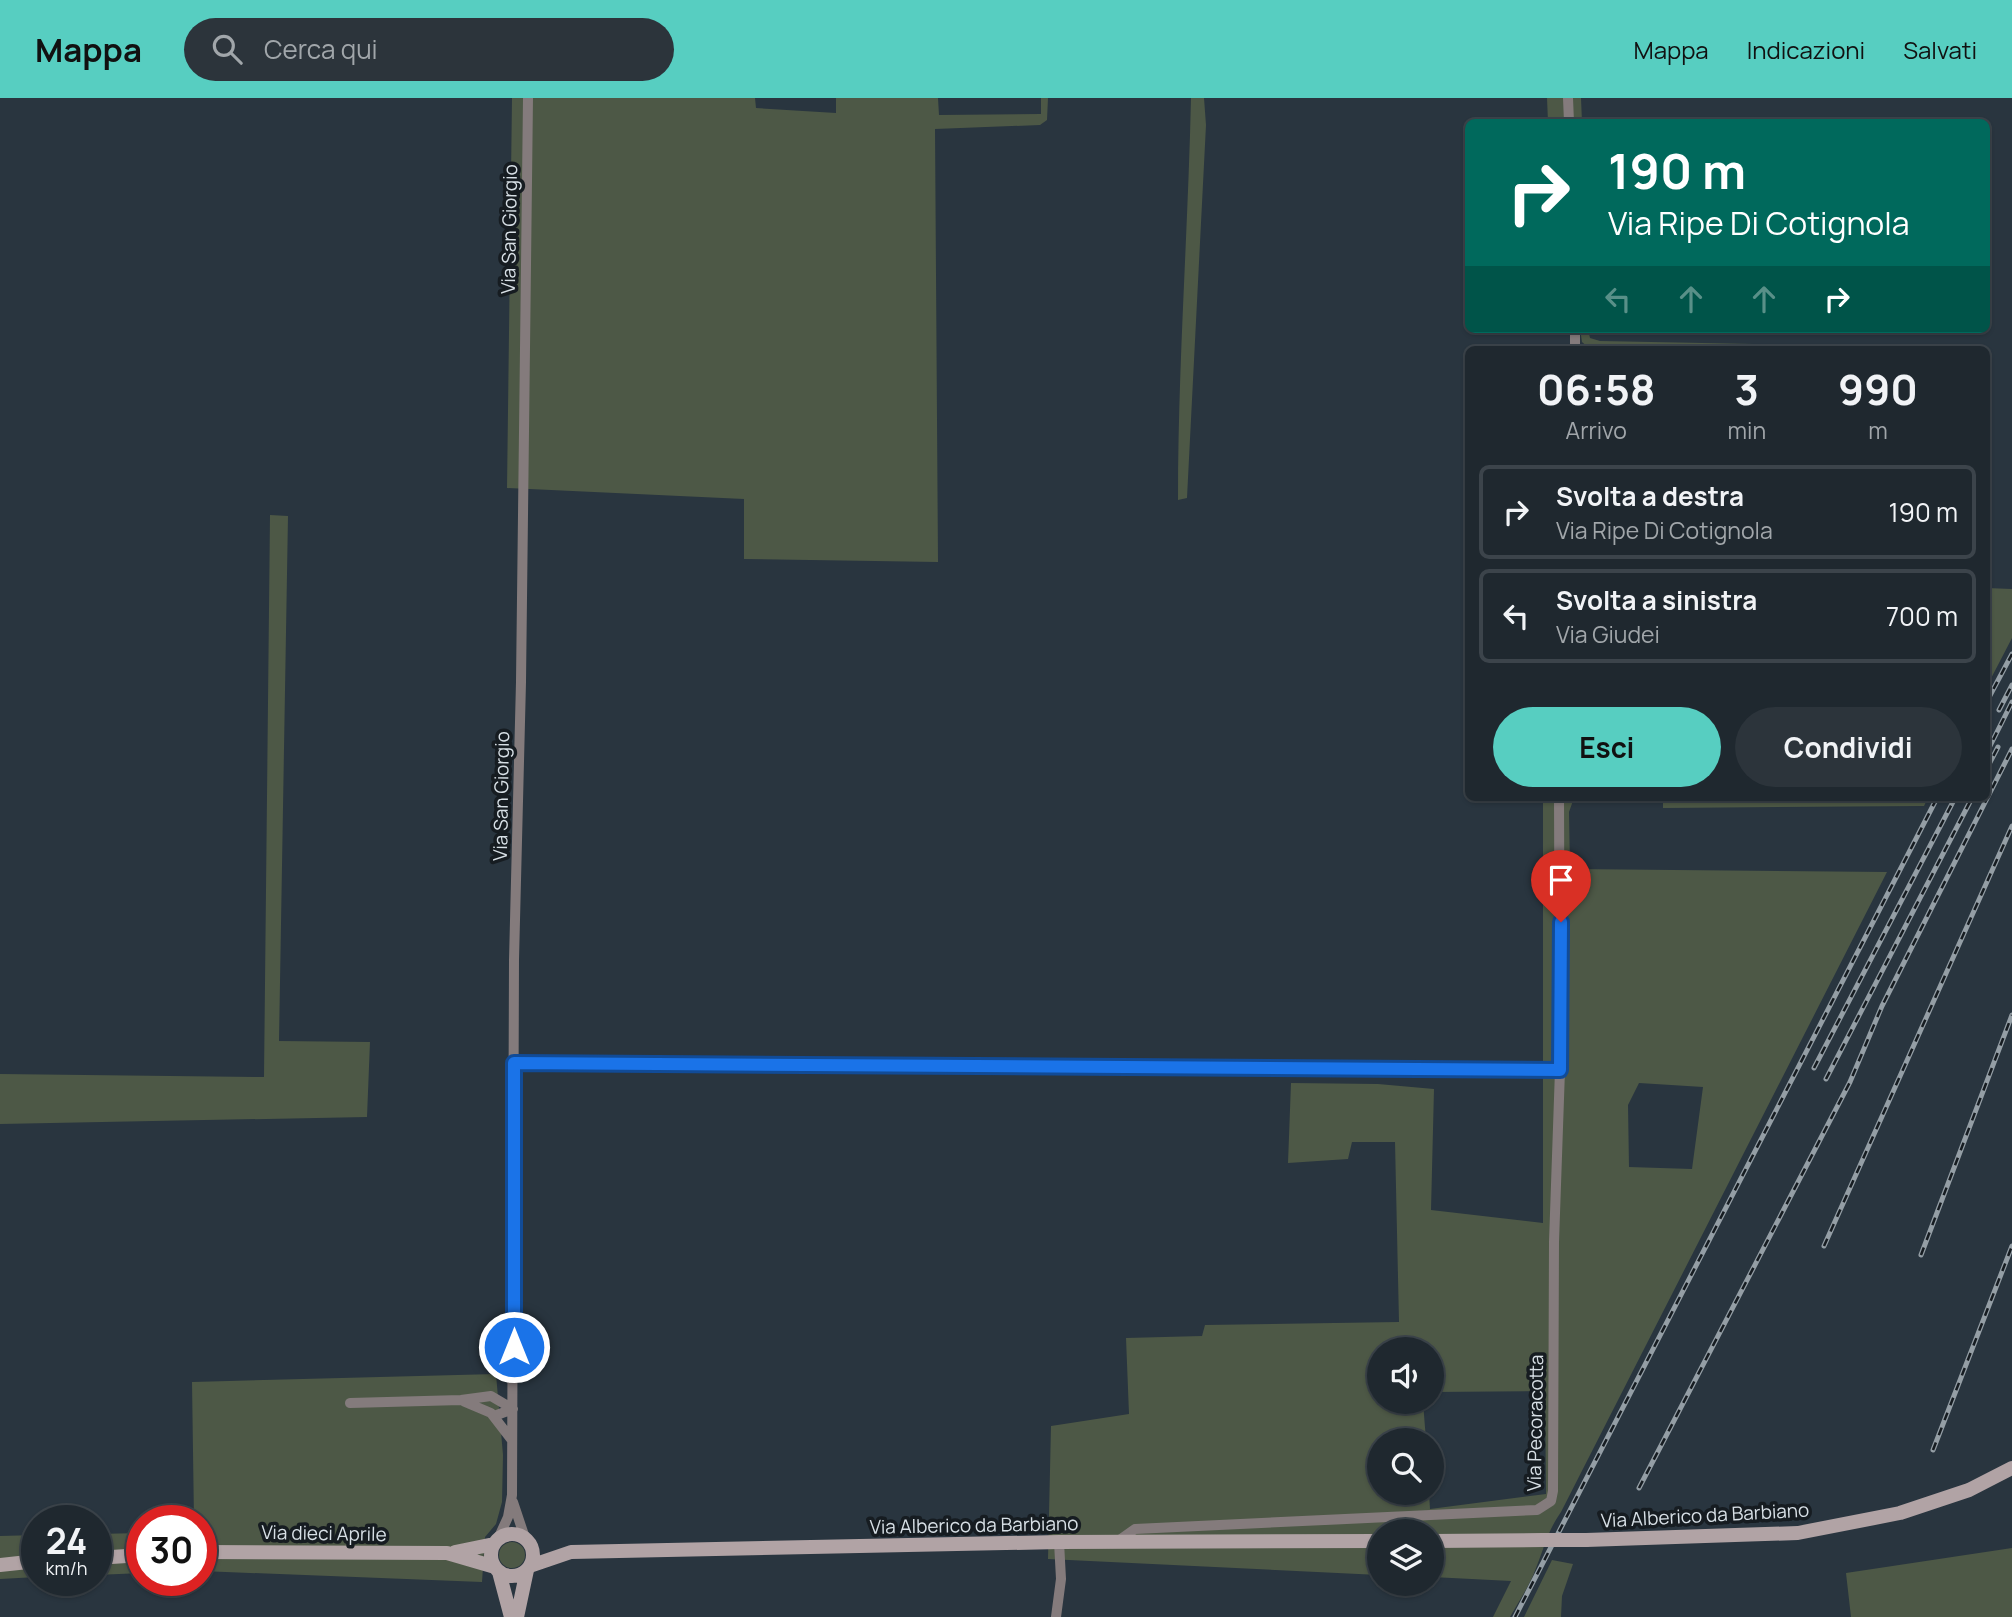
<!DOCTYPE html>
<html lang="it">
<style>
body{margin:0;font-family:Manrope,sans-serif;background:#2c343b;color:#f1f3f6;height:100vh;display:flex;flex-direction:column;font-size:26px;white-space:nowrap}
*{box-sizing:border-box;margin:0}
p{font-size:23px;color:#a1a6aa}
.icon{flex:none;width:38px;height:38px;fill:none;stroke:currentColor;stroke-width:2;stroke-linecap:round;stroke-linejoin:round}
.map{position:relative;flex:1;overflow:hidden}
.drawer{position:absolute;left:1465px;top:248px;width:525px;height:455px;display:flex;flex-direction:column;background:#1f282f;border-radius:10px;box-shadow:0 2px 5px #0004,0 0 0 2px #3c444b}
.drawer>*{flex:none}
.top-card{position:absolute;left:1465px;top:21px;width:525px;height:214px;border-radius:10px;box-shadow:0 2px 5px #0004,0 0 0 2px #3c444b;background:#00695c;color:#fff;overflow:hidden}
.tools{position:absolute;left:1367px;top:1239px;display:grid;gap:14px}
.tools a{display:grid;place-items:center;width:77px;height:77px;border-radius:50%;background:#1f282f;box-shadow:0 2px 5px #0004,0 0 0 2px #3c444b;font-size:35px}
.speed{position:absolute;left:21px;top:1407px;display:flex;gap:14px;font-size:35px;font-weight:700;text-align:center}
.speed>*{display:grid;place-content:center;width:91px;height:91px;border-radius:50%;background:#1f282f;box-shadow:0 2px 5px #0004,0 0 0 2px #3c444b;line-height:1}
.speed small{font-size:18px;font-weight:400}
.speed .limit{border:10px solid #d22;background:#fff;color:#111}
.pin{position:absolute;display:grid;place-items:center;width:60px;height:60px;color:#fff;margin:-72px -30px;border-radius:50% 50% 50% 0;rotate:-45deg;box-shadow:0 0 7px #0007}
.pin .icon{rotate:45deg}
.me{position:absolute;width:77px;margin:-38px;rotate:0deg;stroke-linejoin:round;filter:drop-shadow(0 0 5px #0008)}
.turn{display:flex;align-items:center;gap:24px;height:147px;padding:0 28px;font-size:32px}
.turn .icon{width:91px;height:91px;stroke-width:2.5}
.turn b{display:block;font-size:49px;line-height:60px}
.lanes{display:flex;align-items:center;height:66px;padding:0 28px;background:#0003;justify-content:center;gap:35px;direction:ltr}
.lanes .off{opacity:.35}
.eta{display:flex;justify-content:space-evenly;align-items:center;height:119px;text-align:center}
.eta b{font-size:42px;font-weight:700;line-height:49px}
.button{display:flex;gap:14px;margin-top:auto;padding:14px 28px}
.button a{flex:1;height:80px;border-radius:42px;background:#57cec1;color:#111;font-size:28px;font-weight:700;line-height:80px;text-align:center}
.button a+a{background:#2c343b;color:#f1f3f6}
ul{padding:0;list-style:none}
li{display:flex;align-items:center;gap:21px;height:94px;margin:0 14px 10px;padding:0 14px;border:4px solid #3c444b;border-radius:10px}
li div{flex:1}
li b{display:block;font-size:26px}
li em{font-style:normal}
header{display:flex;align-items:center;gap:42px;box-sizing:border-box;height:98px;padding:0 35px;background:#57cec1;color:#111}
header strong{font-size:33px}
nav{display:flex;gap:38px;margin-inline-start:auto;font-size:24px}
.search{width:490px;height:63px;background:#2c343b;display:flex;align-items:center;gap:18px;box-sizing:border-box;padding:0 24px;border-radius:38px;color:#a1a6aa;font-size:26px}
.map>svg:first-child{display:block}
.green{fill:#4d5846;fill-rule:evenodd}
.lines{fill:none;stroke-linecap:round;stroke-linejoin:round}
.street{stroke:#847b7c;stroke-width:10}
.secondary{stroke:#b1a3a5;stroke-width:14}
.rail-casing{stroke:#949ea5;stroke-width:5}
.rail{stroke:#161c21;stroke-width:2.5;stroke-dasharray:8;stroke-linecap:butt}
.secondary-bridge{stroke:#b1a3a5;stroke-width:14}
.route-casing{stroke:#114b97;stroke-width:18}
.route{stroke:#1a73e8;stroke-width:12}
.labels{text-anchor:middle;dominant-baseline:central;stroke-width:7;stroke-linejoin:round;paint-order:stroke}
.street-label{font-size:19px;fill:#d7dfe5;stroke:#161c21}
</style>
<header>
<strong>Mappa</strong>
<div class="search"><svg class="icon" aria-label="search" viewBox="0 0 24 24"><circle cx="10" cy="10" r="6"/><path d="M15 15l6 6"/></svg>Cerca qui</div>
<nav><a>Mappa</a><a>Indicazioni</a><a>Salvati</a></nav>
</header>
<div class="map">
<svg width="2012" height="1519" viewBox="0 0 2012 1519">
<rect width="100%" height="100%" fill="#29353f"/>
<!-- green -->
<path class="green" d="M512 0H755L756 10 836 15V0H938L939 17 1041 16V0H1048L1047 22 1040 27 935 31 938 464 744 461V401L507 390Z
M1191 0H1204L1206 27 1187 400 1178 402C1178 267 1188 134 1191 0Z
M1547 0H1581L1582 24H1548Z
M1580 231H1588L1590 240 1600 243 1865 248V252L1590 251 1582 244Z
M270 417 288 418 279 943 370 944 367 1019 0 1026V976L264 979Z
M1986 490 2012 491V540L1986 590Z
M1543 700H1574L1569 714 1570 771 1887 774 1561 1414C1547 1434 1545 1448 1536 1470 1530 1487 1519 1503 1510 1519H1493L1511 1483 1432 1479V1433H1379V1477L1048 1461 1051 1328 1129 1316 1126 1240 1202 1238 1205 1227 1399 1224 1395 1044H1352L1348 1061 1288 1065 1291 985 1378 986 1434 991 1431 1112 1543 1125ZM1639 985 1703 989 1692 1071 1629 1069 1628 1007ZM1379 1251H1432V1294L1545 1293 1546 1396 1430 1411 1429 1395H1379V1342H1426L1423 1304H1379Z
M1663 700H1928L1924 708 1663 710Z
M496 1276 503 1357 502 1404 496 1426 485 1439 482 1484 201 1473V1423H194L192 1284Z
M142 1435V1475L96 1477V1436Z
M37 1437V1479L0 1481V1438Z
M499 1457a13 13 0 1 1 26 0a13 13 0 1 1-26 0Z
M2012 1450V1519H1851L1846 1475Z
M1552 1462 1573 1466 1562 1498 1561 1519H1524Z"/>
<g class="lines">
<!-- street -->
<path class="street" d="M1568 0 1569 24
M1575 231V252
M514 965 1560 972
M465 1304 491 1315 511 1341
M350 1305 461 1302 491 1298 513 1311 494 1318
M513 1404 525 1440
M498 1441 508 1419 512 1397 514 862 521 584 528 0
M1118 1443 1135 1431 1537 1412 1551 1403 1553 1393 1554 1144 1560 972 1559 700
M1056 1519 1061 1481 1059 1444"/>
<!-- secondary -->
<path class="secondary" d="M491 1457a21 21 0 1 1 42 0a21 21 0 1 1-42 0Z
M1586 1442 1798 1435 1900 1415 1969 1392 2012 1370
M1432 1443 1543 1442
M201 1454 447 1455 495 1469
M455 1454 494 1446
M96 1460 142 1457
M0 1467 37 1463
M530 1468 571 1454 1059 1444 1379 1443
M499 1474 511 1519
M517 1519 527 1472"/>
<defs>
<path id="rail" d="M1986 605 2012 556
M1999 612 2012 587
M1986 656 2012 604
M1986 672 1998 649
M1814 970 1955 700
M1826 981 1972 700
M1824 1148 2012 728
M1921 1157 2012 917
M1933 1352 2012 1148
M1639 1390 1850 984 1882 908 2012 651
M1515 1519 1937 700"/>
</defs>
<!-- rail casing -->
<use href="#rail" class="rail-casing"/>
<!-- rail -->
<use href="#rail" class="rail"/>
<!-- secondary-bridge -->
<path class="secondary-bridge" d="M1543 1442H1586"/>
</g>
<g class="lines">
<defs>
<path id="route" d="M514 1249V965L1560 972 1561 824"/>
</defs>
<!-- route casing -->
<use href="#route" class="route-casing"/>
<!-- route -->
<use href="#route" class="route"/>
</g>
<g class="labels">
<!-- street labels -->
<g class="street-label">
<text transform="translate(509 131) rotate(-89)">Via San Giorgio</text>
<text transform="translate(501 698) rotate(-89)">Via San Giorgio</text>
<text transform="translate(1535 1325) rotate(-89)">Via Pecoracotta</text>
<text transform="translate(1705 1417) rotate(-3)">Via Alberico da Barbiano</text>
<text transform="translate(974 1427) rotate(-1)">Via Alberico da Barbiano</text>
<text transform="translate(324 1435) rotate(1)">Via dieci Aprile</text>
</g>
</g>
</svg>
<div class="tools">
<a><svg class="icon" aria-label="sound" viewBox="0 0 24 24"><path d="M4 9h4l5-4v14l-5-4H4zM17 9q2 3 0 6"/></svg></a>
<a><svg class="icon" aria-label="search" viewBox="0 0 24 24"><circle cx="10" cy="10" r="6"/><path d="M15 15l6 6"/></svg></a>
<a><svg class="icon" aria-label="layers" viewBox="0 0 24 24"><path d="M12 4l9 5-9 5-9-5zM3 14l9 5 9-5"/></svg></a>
</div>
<div class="speed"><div>24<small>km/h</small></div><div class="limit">30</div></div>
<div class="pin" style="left:1561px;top:824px;background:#d93025"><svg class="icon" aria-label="arrive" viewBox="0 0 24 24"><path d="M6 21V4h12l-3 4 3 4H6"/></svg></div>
<svg class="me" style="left:514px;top:1249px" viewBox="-20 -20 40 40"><circle r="17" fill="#1a73e8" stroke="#fff" stroke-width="3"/><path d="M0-11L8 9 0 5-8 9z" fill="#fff"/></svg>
<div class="top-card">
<div class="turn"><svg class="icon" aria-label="right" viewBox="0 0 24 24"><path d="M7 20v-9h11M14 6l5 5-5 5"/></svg><div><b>190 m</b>Via Ripe Di Cotignola</div></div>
<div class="lanes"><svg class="icon off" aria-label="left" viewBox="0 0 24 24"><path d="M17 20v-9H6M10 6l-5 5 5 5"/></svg><svg class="icon off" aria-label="ahead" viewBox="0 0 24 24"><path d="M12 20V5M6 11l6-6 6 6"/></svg><svg class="icon off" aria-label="ahead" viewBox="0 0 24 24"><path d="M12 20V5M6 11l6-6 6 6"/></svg><svg class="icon" aria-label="right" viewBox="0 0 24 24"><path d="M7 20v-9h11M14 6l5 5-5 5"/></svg></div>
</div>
<section class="drawer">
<div class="eta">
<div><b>06:58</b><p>Arrivo</p></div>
<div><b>3</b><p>min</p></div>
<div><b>990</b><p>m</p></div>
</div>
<ul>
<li><svg class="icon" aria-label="right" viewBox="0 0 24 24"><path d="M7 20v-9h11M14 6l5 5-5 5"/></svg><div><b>Svolta a destra</b><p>Via Ripe Di Cotignola</p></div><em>190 m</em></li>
<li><svg class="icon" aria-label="left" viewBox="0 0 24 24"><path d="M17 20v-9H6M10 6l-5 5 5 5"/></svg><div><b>Svolta a sinistra</b><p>Via Giudei</p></div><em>700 m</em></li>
</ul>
<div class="button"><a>Esci</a><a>Condividi</a></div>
</section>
</div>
